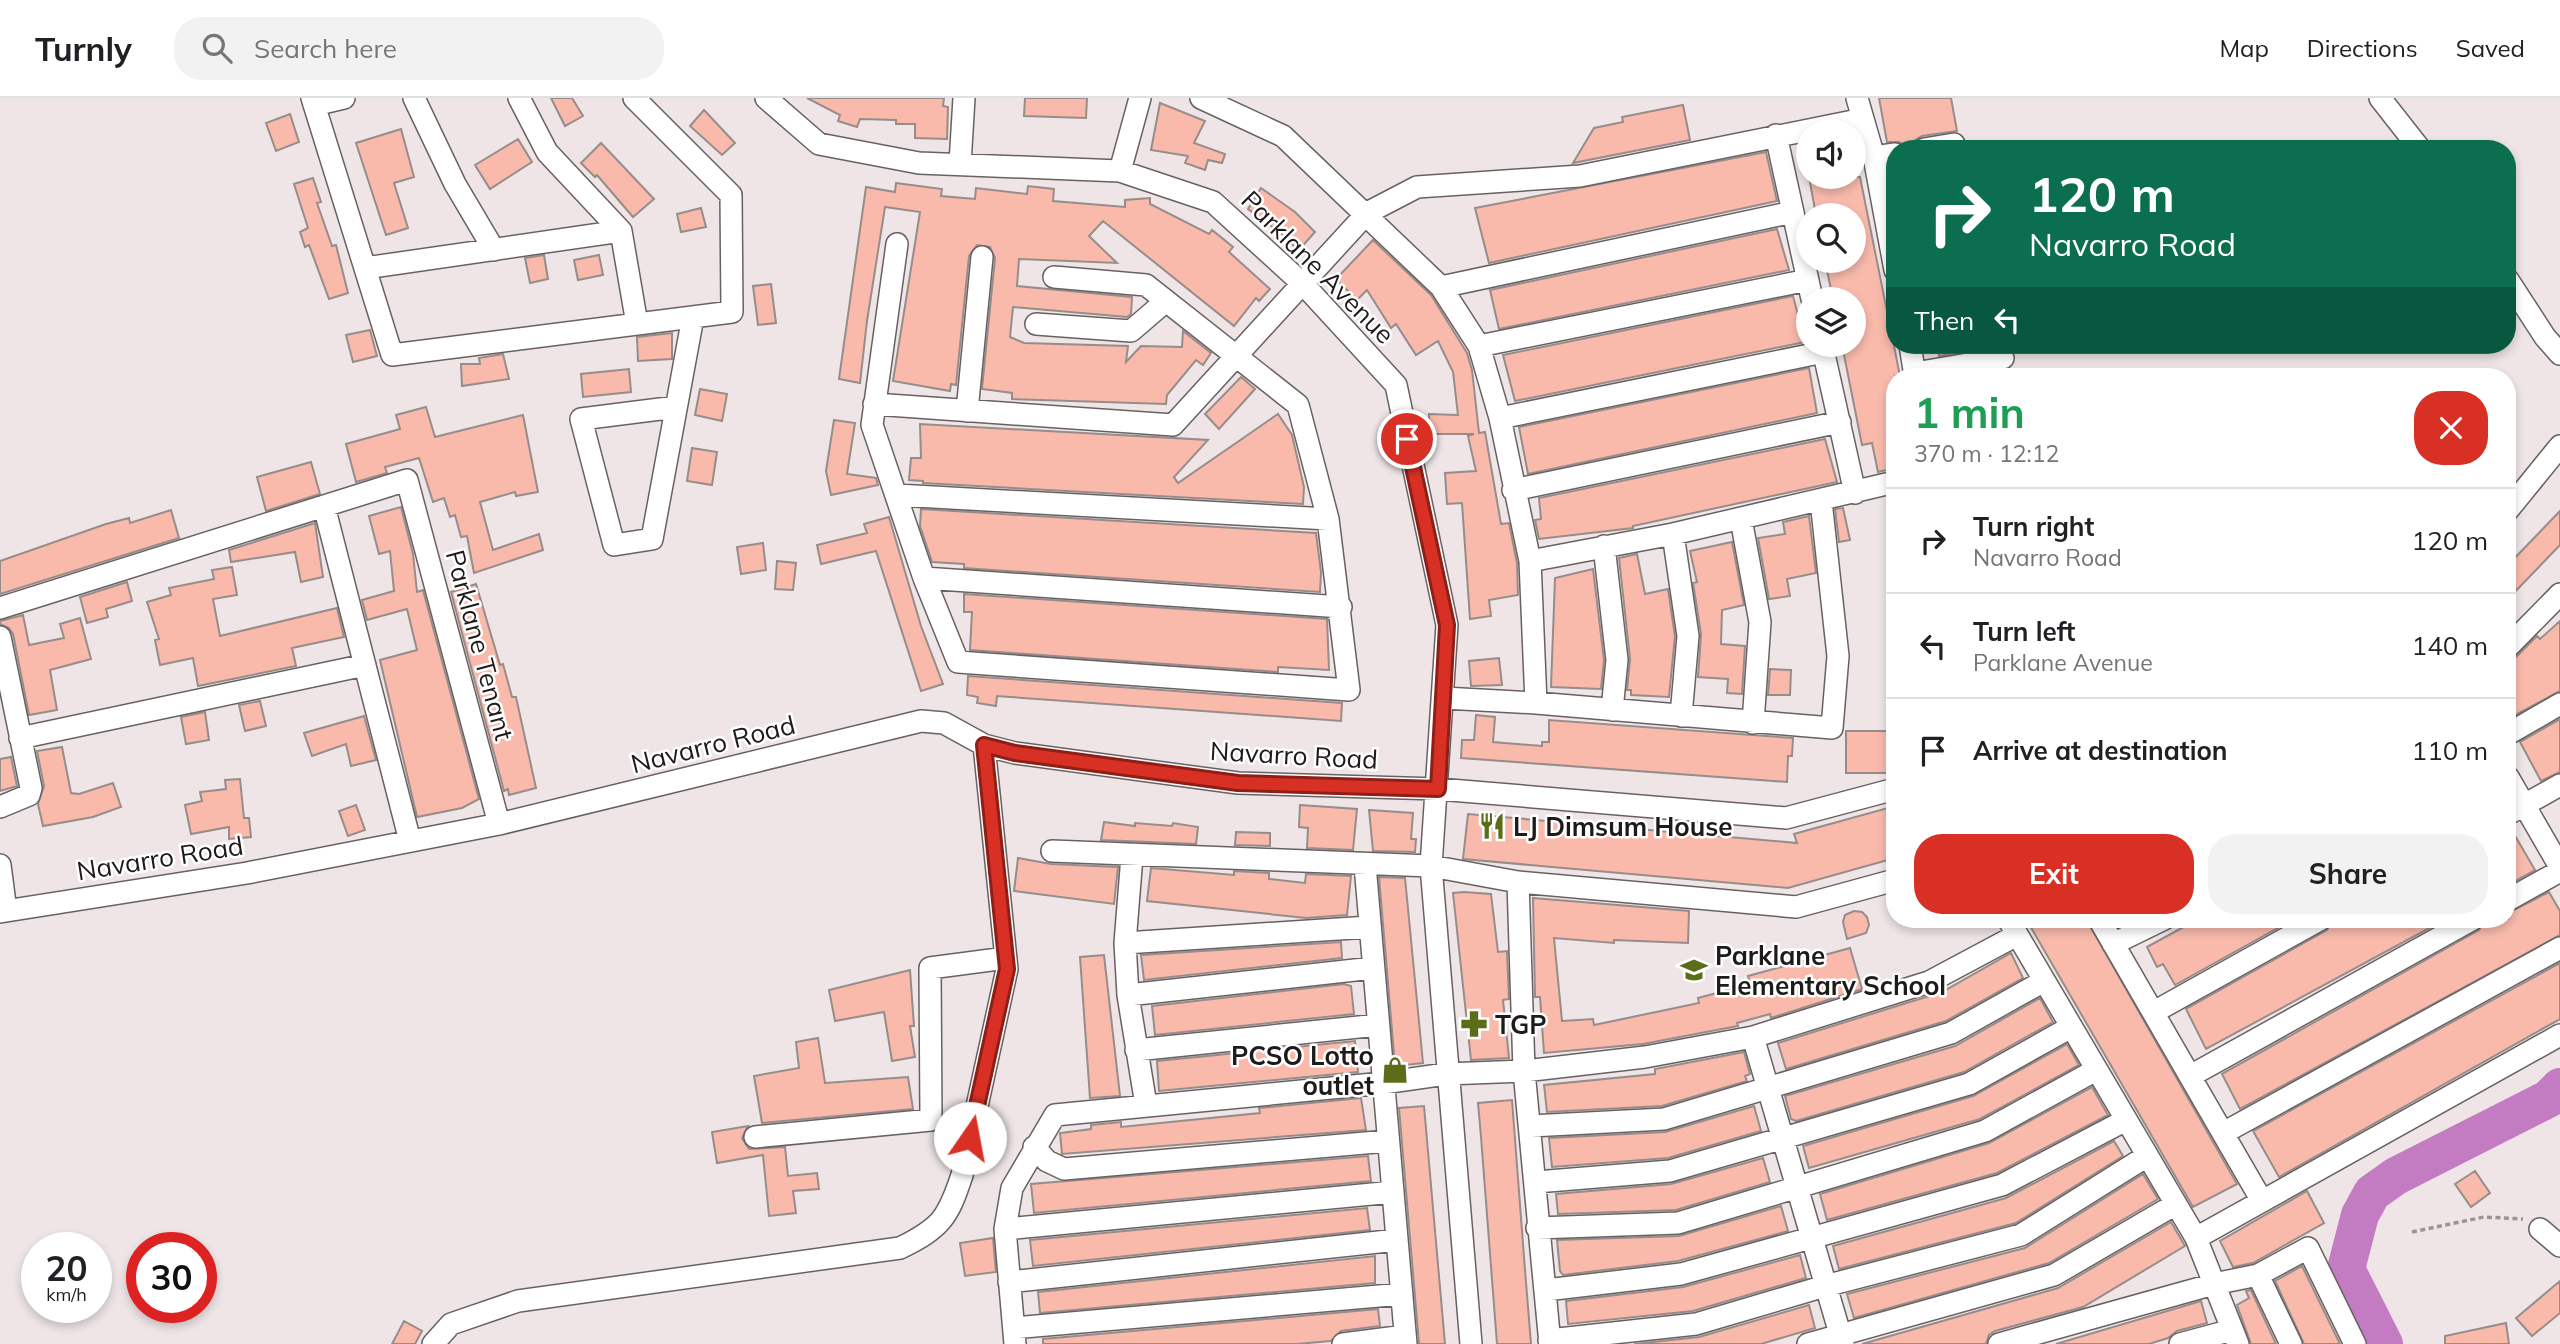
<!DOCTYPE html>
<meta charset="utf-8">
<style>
body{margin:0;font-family:Mulish,sans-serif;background:#f2f2f2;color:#202124;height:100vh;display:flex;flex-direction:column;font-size:26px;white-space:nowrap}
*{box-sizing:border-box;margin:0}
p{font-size:23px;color:#757577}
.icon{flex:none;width:38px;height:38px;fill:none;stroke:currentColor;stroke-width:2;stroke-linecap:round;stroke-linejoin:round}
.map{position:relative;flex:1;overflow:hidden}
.drawer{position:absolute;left:1886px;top:270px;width:630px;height:560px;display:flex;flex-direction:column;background:#fff;border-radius:28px;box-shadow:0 4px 10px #0003}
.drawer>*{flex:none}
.hud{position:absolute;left:1886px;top:42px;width:630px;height:214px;border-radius:28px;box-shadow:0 4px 10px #0003;background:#0b6e4f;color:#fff;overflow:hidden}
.buttons{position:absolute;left:1796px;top:21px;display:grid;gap:14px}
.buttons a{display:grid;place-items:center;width:70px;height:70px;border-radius:50%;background:#fff;box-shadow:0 4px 10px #0003;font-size:35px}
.speed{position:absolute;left:21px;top:1134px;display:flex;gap:14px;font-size:35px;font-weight:700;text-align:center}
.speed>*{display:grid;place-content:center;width:91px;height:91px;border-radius:50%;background:#fff;box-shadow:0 4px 10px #0003;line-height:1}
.speed small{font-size:18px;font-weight:400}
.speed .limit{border:10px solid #d22;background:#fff;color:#111}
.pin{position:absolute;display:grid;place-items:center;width:60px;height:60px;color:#fff;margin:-30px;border:4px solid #fff;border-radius:50%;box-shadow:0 2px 7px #0007}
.me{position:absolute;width:77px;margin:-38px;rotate:12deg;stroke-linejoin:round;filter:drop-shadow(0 0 5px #0008)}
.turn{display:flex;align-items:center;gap:24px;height:147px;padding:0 28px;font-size:32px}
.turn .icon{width:91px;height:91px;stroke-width:2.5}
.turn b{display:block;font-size:49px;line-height:60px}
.then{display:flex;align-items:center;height:66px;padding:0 28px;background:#0003;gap:14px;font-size:26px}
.round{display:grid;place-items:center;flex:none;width:74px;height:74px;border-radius:28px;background:#f2f2f2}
.head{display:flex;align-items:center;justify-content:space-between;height:119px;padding:0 28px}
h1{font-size:42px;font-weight:700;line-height:52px;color:#1e9e55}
.cta{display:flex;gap:14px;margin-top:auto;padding:14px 28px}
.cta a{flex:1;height:80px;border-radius:28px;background:#d93025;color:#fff;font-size:28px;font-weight:700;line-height:80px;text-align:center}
.cta a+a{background:#f2f2f2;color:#202124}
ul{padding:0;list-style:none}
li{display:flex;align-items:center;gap:21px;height:105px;padding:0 28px;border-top:2px solid #e0e0e0}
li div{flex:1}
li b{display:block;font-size:26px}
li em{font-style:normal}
header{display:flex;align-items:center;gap:42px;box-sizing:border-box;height:98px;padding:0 35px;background:#fff;border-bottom:2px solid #e0e0e0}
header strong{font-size:33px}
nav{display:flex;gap:38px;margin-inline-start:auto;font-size:24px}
.search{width:490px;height:63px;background:#f2f2f2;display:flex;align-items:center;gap:18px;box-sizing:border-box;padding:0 24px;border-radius:28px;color:#757577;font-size:26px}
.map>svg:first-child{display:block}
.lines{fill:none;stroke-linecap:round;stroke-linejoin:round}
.river{stroke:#c37cc1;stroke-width:38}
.building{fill:#f9baac;stroke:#968d8b;stroke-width:2}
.minor-casing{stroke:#696161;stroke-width:24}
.path{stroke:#9b9394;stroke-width:3.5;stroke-dasharray:5 3.5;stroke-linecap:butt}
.minor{stroke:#fff;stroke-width:21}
.route-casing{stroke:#8d1f18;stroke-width:18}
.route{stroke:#d93025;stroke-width:12}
.labels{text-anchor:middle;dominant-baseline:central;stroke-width:5;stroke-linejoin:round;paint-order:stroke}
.street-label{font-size:26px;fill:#1d1a1a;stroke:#fff}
.poi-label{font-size:26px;font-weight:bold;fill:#1d1a1a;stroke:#fff;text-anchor:start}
</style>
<header>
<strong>Turnly</strong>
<div class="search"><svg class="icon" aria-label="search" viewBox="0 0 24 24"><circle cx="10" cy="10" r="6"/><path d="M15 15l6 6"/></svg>Search here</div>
<nav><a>Map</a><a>Directions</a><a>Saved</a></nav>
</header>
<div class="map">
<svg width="2560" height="1246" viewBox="0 0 2560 1246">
<rect width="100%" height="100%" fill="#efe5e6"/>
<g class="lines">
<!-- river -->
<path class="river" d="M2384 1246 2346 1171 2360 1117 2372 1095 2396 1078 2548 1001 2560 989"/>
</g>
<!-- building -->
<path class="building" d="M551 0H572L583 18 565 28Z
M807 0H944L943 8 948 9 947 41 915 40V26H896V22L860 21 857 29 838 23 840 17Z
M1025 0H1087L1086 20 1024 18Z
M1879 0H1951L1957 33 1922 38 1905 48 1899 44H1887Z
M1160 5 1205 23 1194 45 1225 56 1222 65 1208 62 1205 72 1185 65 1188 58 1151 52Z
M1683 7 1690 42 1573 65 1594 30 1623 24 1622 19Z
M704 12 735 45 722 57 690 28Z
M290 16 299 44 276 53 266 25Z
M401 31 414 79 394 85 408 130 386 137 356 45Z
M518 41 532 64 490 91 475 67Z
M601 45 654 101 633 119 597 77 595 79 581 65Z
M1766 54 1777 103 1489 165 1475 110Z
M1809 79H1860L1900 278H1895V370L1878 374 1872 345 1862 347 1842 247H1853V201H1833L1825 163H1856L1853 117H1816Z
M313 80 321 104 317 105 332 148 336 147 348 195 329 201 309 147 305 149 300 134 308 130 294 86Z
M896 85 942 91 941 98 975 101 976 90 1027 96 1028 88 1054 91 1053 103 1125 109V102L1150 100V106L1209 136 1212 132 1233 149 1229 154 1270 191 1259 203 1256 200 1234 228 1103 123 1089 138 1117 165 1019 161 1017 188 1132 199 1131 216 1127 219 1013 209 1010 239 1024 245 1128 248 1126 264 1141 248 1182 249 1183 233 1211 255 1203 267 1196 262 1167 297 1166 306 1012 301V295L982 291 995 160 990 149 977 147 969 158 956 287 951 286 950 293 893 283 920 114 885 109 867 223 860 285 839 281 866 89 895 94Z
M1261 90 1295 114 1315 134 1298 153 1287 140 1248 111Z
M701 110 706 129 681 134 677 116Z
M1777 131 1789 172 1499 231 1490 192Z
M1373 142 1431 197 1467 255 1472 272 1479 335 1485 334 1501 426 1509 425 1517 465 1518 497 1489 502 1491 518 1470 521 1462 405 1447 406 1445 375 1476 373 1468 338 1474 336H1429V316L1458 317 1453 274 1438 243 1416 257 1396 226 1391 230 1367 192 1357 202 1336 181Z
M544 157 548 181 530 185 525 160Z
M599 157 603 177 578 182 574 162Z
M771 186 776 225 758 227 753 188Z
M1793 198 1805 244 1515 303 1503 257Z
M370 232 377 258 353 264 346 237Z
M672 235V261L638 263 637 239Z
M1937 247H1998L1939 258Z
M503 256 509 281 462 288 461 266H480L479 260Z
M1809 270 1817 315 1528 376 1519 329Z
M629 271 631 294 583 299 581 276Z
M1241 279 1255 291 1219 331 1205 316Z
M700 291 727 296 722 323 695 317Z
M426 309 435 339 523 317 538 394 516 398 515 394 480 404 493 452 539 436 543 452 474 475 467 438 461 439 455 417 450 419 444 400 433 404 419 360 385 369 387 375 356 384 346 346 400 331 396 317Z
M1278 316 1292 337 1304 389 1303 406 923 385V383L909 382 911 360H921L920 326 1208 342 1174 379 1178 385Z
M834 322 855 325 847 376 876 380 878 387 831 397 826 373Z
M1825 341 1837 384 1633 428V430L1539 441 1535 422 1541 421 1539 400Z
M692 350 717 354 712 387 687 383Z
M311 364 320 396 266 413 257 379Z
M401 409 413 456 417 494 423 492 479 701 462 710 417 719 380 562 417 552 407 511 367 522 362 502 394 493 390 453 379 456 369 418Z
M1843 410 1850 442 1839 444 1835 411Z
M921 411 1316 435 1321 474 1320 494 964 470V466L932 464 920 428Z
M171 412 179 440 0 496V463L106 426 129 420 130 425Z
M2560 413V447L2508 501V467Z
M1809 418 1816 475 1787 481 1790 498 1769 501 1758 440 1785 436 1783 424Z
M889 419 921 528 943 586 921 593 876 453 821 466 817 447 867 435 864 426Z
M315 425 323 479 301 484 295 454 231 464 229 452Z
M1732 444 1744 507 1722 512 1721 546 1745 548 1742 596 1727 595 1728 581 1698 579 1701 536 1693 485 1697 484 1690 453Z
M763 445 766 472 741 476 737 449Z
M1637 456 1645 496 1668 491 1675 538 1669 599 1631 597V592H1627L1630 561 1619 460Z
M777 463 796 465 793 492 775 491Z
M232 469 237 497 213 501 220 538 337 510 344 539 292 550 296 568 198 588 193 560 160 567 155 542 159 541 147 504 171 497 169 490 214 481 212 472Z
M1593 471 1604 562 1601 591 1551 589 1555 480Z
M127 484 132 503 106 511 108 519 87 525 80 499Z
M476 486 500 567 503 566 512 599H516L536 690 509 697 508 691 504 693 451 494Z
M964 496 1327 521 1329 572 1278 569V574L970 552 972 514H964Z
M23 517 29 547 64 540 60 526 80 520 91 561 50 572 57 612 29 617 13 536 9 530 0 526V523Z
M2560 523V593L2508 621V567L2537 538 2540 541Z
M1499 560 1502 587 1471 588 1469 563Z
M1770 571 1791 572 1790 597H1768Z
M968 578 1342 605 1341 623 997 598 996 608 977 605 978 599 967 597Z
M260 603 266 628 245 633 239 607Z
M205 614 209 642 186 646 181 619Z
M1476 617 1495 619 1493 644 1542 648V644H1549V622L1793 640 1792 658H1788L1787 684 1461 660 1462 642H1474Z
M364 618 376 662 351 668 346 646 312 658 304 635Z
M2560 621V674L2541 683 2520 644Z
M1846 633H1888V675H1846Z
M62 649 71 695 79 696 113 685 121 709 93 719 43 728 38 706 44 688 37 653Z
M11 659 17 688 0 693V661Z
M240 681 244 720H249L251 739 229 741V729L191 736 185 707 202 703 200 694 226 691 225 682Z
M356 707 365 732 348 738 339 713Z
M1300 707 1357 711 1353 752 1307 750 1308 730 1299 729Z
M1895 708V760L1788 790 1463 761 1468 716 1797 745 1794 736Z
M1369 712 1413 715 1411 741H1416L1415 754 1373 753Z
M1104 724 1135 728V725L1172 728 1173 725 1198 729 1196 746 1101 742Z
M2508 729H2510L2535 772 2508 787Z
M1236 734 1270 735V748L1235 747Z
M1018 760 1051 766 1118 769 1114 806 1014 793Z
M1151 770 1234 777V773L1269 775V781L1305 785 1306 776 1351 778 1347 817 1306 820 1147 803Z
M1379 779 1405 780 1423 965 1395 968Z
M1464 794 1491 796 1498 854 1507 853 1509 901 1503 902 1509 960 1471 962 1453 795Z
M2549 794 2560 813V837L2240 1011 2222 976 2479 832 2486 821H2508V815Z
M1533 800 1689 813 1688 845 1614 842V845L1554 840 1562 923 1593 921 1594 927 1699 905 1698 900 1750 886 1748 878 1850 850 1862 891 1771 920 1770 916 1737 925 1738 928 1643 946 1544 955 1540 899H1535Z
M1854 813 1862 814 1867 819 1869 827 1866 835 1847 841 1843 824 1845 817Z
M2026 821H2086L2237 1086 2193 1109Z
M2198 821H2294L2175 887 2163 866 2157 869 2147 849Z
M2334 821H2446L2206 951 2186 911 2327 832Z
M1341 844 1342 860 1144 882 1141 857Z
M2011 855 2023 880 1946 923 1786 971 1778 945 1942 894Z
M1104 857 1120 998 1090 1000 1080 859Z
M2560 865V921L2279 1079 2253 1033Z
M910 872 914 928H910L915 959 892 963 884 914 835 923 829 892Z
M1344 886 1351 888 1354 916 1155 937 1152 908Z
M2040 900 2053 924 1964 974 1796 1023 1791 1021 1785 998 1955 948Z
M818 940 825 985 908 979 913 1011 762 1025 754 978 799 970 796 944Z
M1355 943 1358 974 1159 993 1157 963Z
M2067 946 2079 967 1980 1021 1809 1070 1803 1048 1973 998Z
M1744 954 1750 976 1745 978 1747 983 1662 1008 1547 1014 1544 987 1655 976V971Z
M2092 989 2108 1017 1997 1075 1827 1122 1820 1096 1989 1045Z
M1361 1000 1366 1032 1062 1056 1060 1035 1091 1031V1027L1121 1024V1029L1260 1015 1259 1010Z
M1512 1002 1525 1172 1531 1246H1497L1481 1039 1478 1005Z
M1424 1008 1445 1246H1419L1399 1010Z
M1754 1008 1761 1033 1668 1060 1552 1069 1549 1040 1665 1034Z
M748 1028 742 1040 749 1051 785 1049 788 1078 817 1075 819 1091 793 1093 796 1115 769 1118 763 1057 717 1065 712 1034Z
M2114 1043 2123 1058 2016 1125 1839 1171 1833 1148 2006 1100Z
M1368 1058 1371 1083 1034 1115 1031 1086Z
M1763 1060 1770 1084 1676 1112 1558 1116 1556 1096 1671 1086Z
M2475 1073 2490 1095 2471 1109 2455 1086Z
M2143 1076 2158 1101 2049 1165 1854 1220 1847 1196 2025 1150Z
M2307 1093 2324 1125 2253 1165 2233 1169 2220 1143Z
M1781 1108 1788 1133 1678 1163 1563 1177 1560 1173 1557 1142 1679 1138Z
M1367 1110 1370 1132 1033 1168 1030 1142Z
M2171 1124 2185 1148 2083 1209 1995 1233 1989 1237 1986 1246H1862L2058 1190Z
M993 1140 996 1174 965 1178 960 1145Z
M1800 1157 1806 1180 1693 1213 1568 1226 1566 1203 1683 1189Z
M1375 1158V1185L1040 1215 1038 1194Z
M2302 1168 2340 1246H2304L2275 1183Z
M2560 1183V1215L2532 1238 2516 1220Z
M2251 1192 2276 1246H2251L2237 1207 2249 1200 2246 1193Z
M2201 1203 2207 1225 2177 1233 2168 1240 2149 1246H2056Z
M1809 1207 1815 1230 1761 1246H1634L1699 1239Z
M1378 1211 1380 1228 1341 1233 1331 1243 1297 1246H1043V1241Z
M404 1223 422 1233 415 1246H392Z
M2506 1225 2509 1246H2445V1238Z"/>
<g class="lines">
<defs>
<path id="minor" d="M312 0 392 257 732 214 731 97 634 0
M414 0 455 86 494 152
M519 0 547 54 621 133 637 226
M766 0 819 46 919 65 1120 73 1213 104 1304 187 1396 287 1447 527 1431 768 1471 1246
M1201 0 1283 38 1441 189 1479 248 1500 320 1530 463 1536 605
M1857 0 1874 59 1895 172
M2380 0 2420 51
M314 7 344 0
M1776 37 1812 201
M1924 51 1954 46
M1874 59 1895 56
M960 66 964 0
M1120 73 1140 0
M897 146 872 327 924 480 958 564 1349 592 1328 421 1298 307 1146 187 1054 179
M365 170 621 133
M2508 182 2545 239 2560 256
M1441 189 1793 114
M1036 226 1131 233 1166 203
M1822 247 1855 395
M1910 247 1915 278
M1479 248 1808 182
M1915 275 2003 260
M874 306 1173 327 1367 115 1417 89 1580 78 1863 21
M676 309 581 321 614 447 652 441 693 219
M967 313 982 159
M1500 320 1824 254
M1513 392 1840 324
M897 397 1328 421
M324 408 410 743
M2508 412 2560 348
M1741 421 1760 524 1753 625
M1673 436 1688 538 1681 618
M1604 448 1617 562 1612 612
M1530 463 1673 436 1895 384
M924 480 1341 509
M0 510 407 382 499 726
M0 539 31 690 29 697 0 709
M2508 549 2560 496
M1444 600 1536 605 1832 630 1838 558 1821 403
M2508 636 2560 606
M20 640 365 567
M2508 679 2560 769
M2508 716 2560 687
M1052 753 1431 768 1518 784 1796 809 1895 782
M1132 758 1125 845 1128 897 1146 1007
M0 767 6 813
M1365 767 1406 1246
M1518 784 1524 973 1550 1246
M2508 802 2560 773
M0 814 247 775 499 726 921 623 944 625 984 647 1015 655 1238 685 1438 691 1786 720 1895 691
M2008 821 2196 1140 2238 1246
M2099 821 2262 1103
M1125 845 1369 829
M2113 846 2164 821
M1128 897 1373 870
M2154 914 2321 821
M1753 939 1843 1246
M1136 952 1378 927
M2192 977 2473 821
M1531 1028 1664 1021 1951 935 2044 883
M2225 1034 2560 850
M755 1039 931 1022 930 870 1006 860
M1034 1049 1047 1063 1064 1071 1388 1043
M1536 1084 1670 1073 1969 986 2071 929
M1537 1130 1678 1125 1985 1033 2096 972
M1005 1131 1393 1094
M2540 1131 2560 1148
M2196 1140 2560 937
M2258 1177 2291 1246
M1009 1184 1397 1142
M1546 1192 1681 1176 2002 1087 2126 1022
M1014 1230 1402 1196
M1549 1242 1696 1226 1825 1188 2021 1137 2147 1058
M433 1246 451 1226 518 1203 900 1150C941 1130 948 1120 962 1077L1007 871 984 647
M1015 1246 1005 1131 1012 1090 1055 1017 1383 985 1446 976 1524 973 1645 959 1753 939 1929 884 2017 837
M1343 1246 1405 1238
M1808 1246 2054 1177 2176 1106
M1999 1246 2214 1186 2258 1177 2308 1150 2355 1246
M2180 1246 2232 1232"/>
</defs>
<!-- minor casing -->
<use href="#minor" class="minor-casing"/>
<!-- path -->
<path class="path" d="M2412 1134 2484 1119 2523 1121"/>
<!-- minor -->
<use href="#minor" class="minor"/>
</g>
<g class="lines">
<defs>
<path id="route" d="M970 1040 1007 871 984 647 1015 655 1238 685 1438 691 1447 527 1407 341"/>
</defs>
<!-- route casing -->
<use href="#route" class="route-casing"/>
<!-- route -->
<use href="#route" class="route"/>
</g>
<!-- icons -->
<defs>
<symbol id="restaurant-bare" viewBox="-9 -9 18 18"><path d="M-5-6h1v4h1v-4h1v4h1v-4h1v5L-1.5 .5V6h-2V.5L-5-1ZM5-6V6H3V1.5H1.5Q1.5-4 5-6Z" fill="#5c6d19" stroke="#fff" stroke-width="2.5" paint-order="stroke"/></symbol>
<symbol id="school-bare" viewBox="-9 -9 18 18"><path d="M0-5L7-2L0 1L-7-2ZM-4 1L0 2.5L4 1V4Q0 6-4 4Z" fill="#5c6d19" stroke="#fff" stroke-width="2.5" paint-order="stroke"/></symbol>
<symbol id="pharmacy-bare" viewBox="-9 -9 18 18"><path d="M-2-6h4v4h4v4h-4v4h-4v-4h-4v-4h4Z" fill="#5c6d19" stroke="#fff" stroke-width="2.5" paint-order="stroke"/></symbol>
<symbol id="shop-bare" viewBox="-9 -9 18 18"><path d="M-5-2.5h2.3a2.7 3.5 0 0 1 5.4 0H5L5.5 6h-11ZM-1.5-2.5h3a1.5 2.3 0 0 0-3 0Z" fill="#5c6d19" stroke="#fff" stroke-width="2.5" paint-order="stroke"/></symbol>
</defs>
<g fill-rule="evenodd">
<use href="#restaurant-bare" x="1473" y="709" width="38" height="38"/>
<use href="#school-bare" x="1675" y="853" width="38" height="38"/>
<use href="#pharmacy-bare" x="1455" y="907" width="38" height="38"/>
<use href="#shop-bare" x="1376" y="953" width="38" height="38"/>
</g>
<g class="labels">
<!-- street labels -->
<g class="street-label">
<text transform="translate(1318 169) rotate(45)">Parklane Avenue</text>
<text transform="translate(480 547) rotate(75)">Parklane Tenant</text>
<text transform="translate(713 646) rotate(-14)">Navarro Road</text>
<text transform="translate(1294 657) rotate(3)">Navarro Road</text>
<text transform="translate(160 760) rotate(-9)">Navarro Road</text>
</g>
<!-- poi labels -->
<g class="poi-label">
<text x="1513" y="728">LJ Dimsum House</text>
<text x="1715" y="857">Parklane<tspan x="1715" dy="30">Elementary School</tspan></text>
<text x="1495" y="926">TGP</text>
<text x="1374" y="957" text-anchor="end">PCSO Lotto<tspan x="1374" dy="30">outlet</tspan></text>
</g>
</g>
</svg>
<div class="buttons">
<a><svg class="icon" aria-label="sound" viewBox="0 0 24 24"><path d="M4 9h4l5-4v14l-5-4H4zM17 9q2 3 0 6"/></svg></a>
<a><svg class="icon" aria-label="search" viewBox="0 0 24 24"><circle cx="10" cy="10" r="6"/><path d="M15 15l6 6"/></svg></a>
<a><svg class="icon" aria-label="layers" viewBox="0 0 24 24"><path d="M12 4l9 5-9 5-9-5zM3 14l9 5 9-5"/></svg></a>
</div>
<div class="speed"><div>20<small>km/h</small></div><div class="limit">30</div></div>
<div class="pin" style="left:1407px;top:341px;background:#d93025"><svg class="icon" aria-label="arrive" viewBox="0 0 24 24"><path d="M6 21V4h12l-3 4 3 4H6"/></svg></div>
<svg class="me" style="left:970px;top:1040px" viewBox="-20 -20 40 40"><circle r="19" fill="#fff"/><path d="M0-13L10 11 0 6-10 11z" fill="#d93025"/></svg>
<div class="hud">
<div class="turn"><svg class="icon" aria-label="right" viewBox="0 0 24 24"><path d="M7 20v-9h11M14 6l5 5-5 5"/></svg><div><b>120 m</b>Navarro Road</div></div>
<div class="then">Then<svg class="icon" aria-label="left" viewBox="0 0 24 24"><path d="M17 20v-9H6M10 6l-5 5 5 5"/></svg></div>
</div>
<section class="drawer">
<div class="head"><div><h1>1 min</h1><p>370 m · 12:12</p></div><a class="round" style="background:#d93025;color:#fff"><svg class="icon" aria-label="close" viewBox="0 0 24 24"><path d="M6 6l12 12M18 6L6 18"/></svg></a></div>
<ul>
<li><svg class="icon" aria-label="right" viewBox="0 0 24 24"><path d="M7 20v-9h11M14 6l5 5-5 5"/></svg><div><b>Turn right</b><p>Navarro Road</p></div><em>120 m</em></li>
<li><svg class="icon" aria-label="left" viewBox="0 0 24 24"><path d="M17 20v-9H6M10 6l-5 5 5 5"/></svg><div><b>Turn left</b><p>Parklane Avenue</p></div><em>140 m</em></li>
<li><svg class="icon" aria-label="arrive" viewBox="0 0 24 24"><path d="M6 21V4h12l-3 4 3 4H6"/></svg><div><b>Arrive at destination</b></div><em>110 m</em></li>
</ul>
<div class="cta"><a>Exit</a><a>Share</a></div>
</section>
</div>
